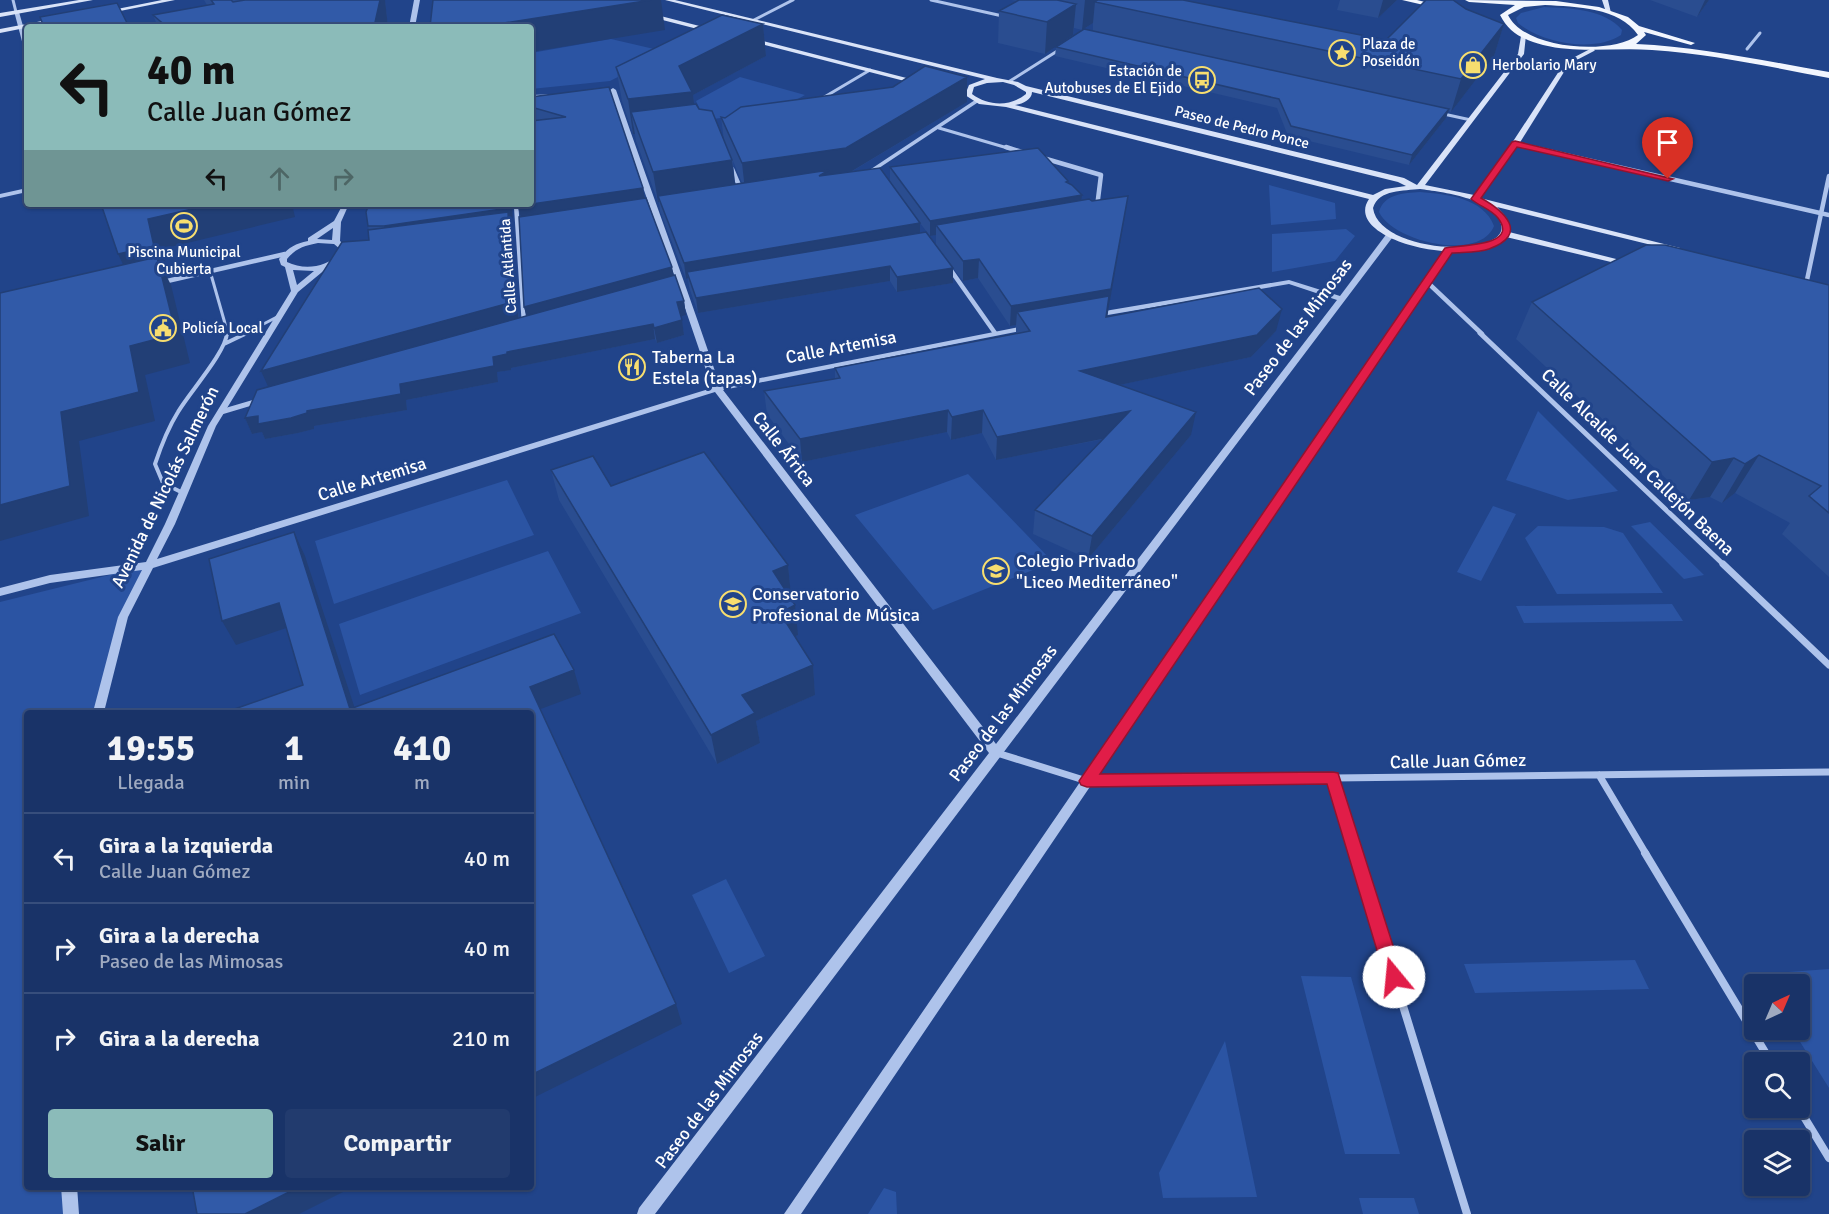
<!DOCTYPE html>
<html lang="es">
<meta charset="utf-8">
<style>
body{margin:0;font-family:Signika,sans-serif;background:#223b6e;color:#f1f3f6;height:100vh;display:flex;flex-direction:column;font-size:22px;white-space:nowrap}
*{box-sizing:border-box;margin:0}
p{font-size:20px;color:#9faac0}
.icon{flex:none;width:33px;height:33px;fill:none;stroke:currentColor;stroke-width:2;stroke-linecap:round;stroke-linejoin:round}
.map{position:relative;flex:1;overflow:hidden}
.sheet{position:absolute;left:24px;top:710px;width:510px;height:480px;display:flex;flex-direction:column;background:#193368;border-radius:6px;box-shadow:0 2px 4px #0004,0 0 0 2px #374e7c}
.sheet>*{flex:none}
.guide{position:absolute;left:24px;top:24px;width:510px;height:183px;border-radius:6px;box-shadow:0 2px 4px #0004,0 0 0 2px #374e7c;background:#8bbbb9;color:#111;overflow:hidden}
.needle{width:39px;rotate:44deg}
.fabs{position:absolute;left:1744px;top:974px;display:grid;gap:12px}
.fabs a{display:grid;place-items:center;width:66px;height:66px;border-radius:6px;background:#193368;box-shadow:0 2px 4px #0004,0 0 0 2px #374e7c;font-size:30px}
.pin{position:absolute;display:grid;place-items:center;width:51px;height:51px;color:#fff;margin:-62px -26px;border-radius:50% 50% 50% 0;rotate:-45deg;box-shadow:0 0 6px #0007}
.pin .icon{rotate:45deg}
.me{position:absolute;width:66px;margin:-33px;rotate:343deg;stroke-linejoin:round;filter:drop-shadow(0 0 4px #0008)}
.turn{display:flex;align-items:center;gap:21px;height:126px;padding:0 24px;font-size:27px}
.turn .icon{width:78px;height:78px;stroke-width:2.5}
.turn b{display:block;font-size:42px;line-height:51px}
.lanes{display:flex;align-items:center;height:57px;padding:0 24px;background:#0003;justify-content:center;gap:30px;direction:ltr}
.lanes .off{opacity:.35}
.eta{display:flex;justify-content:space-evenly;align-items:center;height:102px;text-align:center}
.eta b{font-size:36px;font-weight:800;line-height:42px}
.primary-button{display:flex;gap:12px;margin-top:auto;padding:12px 24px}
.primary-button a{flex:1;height:69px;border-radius:6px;background:#8bbbb9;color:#111;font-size:24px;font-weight:800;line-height:69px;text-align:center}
.primary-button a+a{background:#223b6e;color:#f1f3f6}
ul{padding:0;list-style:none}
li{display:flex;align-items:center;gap:18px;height:90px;padding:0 24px;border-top:2px solid #374e7c}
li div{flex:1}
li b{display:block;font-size:22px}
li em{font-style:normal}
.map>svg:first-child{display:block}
.green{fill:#2b54a3}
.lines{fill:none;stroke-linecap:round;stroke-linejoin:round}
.service-far1{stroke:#aec3eb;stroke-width:3}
.service{stroke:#aec3eb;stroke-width:4}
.pedestrian{stroke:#aec3eb;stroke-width:3}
.minor-far4{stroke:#aec3eb;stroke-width:3}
.minor-far3{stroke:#aec3eb;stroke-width:4.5}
.minor-far2{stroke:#aec3eb;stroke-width:5}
.minor-far1{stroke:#aec3eb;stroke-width:7}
.minor{stroke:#aec3eb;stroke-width:8}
.tertiary{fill:#aec3eb;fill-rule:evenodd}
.secondary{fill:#d9e3f8;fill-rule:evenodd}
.primary{fill:#f2f6fe;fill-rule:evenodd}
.wall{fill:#2a4d90;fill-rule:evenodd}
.shaded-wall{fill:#223f76}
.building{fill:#315aa8;stroke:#223f76;stroke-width:1.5}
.route{fill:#e11d48;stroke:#92132f;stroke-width:1.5}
.labels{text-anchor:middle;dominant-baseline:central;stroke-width:6;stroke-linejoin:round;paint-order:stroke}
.far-poi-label{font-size:15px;fill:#fff;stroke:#21448a;text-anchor:start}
.far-street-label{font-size:15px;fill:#fff;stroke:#21448a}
.street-label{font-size:18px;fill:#fff;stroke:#21448a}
.poi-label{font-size:18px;fill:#fff;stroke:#21448a;text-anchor:start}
</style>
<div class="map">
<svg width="1829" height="1214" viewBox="0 0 1829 1214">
<rect width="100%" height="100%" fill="#21448a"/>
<!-- green -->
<path class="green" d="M1544 7C1569 8 1605 9 1622 30L1621 35C1594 53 1542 43 1518 23L1516 18 1521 13Z
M611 39 667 52 610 81 531 89V53Z
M740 77 805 95 776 111 705 120 696 101Z
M1269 185 1335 203 1336 219 1271 225Z
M1420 192C1446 194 1484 198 1494 226 1480 262 1393 242 1379 212 1384 194 1403 193 1420 192Z
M1346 229 1355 236 1335 261 1272 272V234Z
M1538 411 1618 491 1568 500 1506 480Z
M968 474 1053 562 933 610 855 515Z
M507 480 534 535 334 604 315 541Z
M1493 506 1516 514 1481 581 1457 572Z
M1650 522 1704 575 1684 579 1631 526Z
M1538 526 1604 527 1623 533 1663 593 1557 594 1525 538Z
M548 551 581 613 360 695 339 624Z
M150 565 123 617 99 712H27V1186L69 1187 71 1214H0V602Z
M1672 604 1683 621 1524 623 1516 606Z
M726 879 765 956 729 973 692 895Z
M1635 960 1649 989 1475 993 1464 964Z
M1829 969V1088L1792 1029H1800V984H1765L1759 974Z
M1301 976 1351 977 1400 1154H1345Z
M1225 1041 1257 1197 1163 1198 1159 1173Z
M884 1188 896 1192 897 1214H868Z
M1359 1198H1414L1419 1214H1363Z"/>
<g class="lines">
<!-- service-far1 -->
<path class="service-far1" d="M210 271 228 334
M244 334 277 317"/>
<!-- service -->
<path class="service" d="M224 344 247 333
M183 493 163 483 155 464C161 446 168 428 178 412 189 393 226 352 227 333"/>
<!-- pedestrian -->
<path class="pedestrian" d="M1747 49 1760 33"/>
<!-- minor-far4 -->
<path class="minor-far4" d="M13 0 16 12
M931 0 1007 17
M752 21 793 0
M1010 81 1062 48
M821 99 870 70
M1439 113 1471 120
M939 128 1011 149
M1515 144 1537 149"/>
<!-- minor-far3 -->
<path class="minor-far3" d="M1006 147 1025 153
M1530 147 1829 215
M1043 158 1101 175 1097 207
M732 169 741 190
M516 204 524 323
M950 269 995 333
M1807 280 1829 176
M1426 281 1482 334
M163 282 285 254"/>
<!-- minor-far2 -->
<path class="minor-far2" d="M1480 333 1724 565
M221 412 258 401"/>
<!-- minor-far1 -->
<path class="minor-far1" d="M1723 564 1829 665
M997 753 1087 781 1829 772
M1599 775 1646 854
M1333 778 1356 854"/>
<!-- minor -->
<path class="minor" d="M1356 853 1467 1214
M1645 853 1771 1062
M1798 1107 1829 1158"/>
<!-- tertiary -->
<path class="tertiary" d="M414 0H420L415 27H409Z
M14 11 19 12 27 40V51L24 49Z
M613 88 616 90C650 189 687 287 720 386L1030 325 1034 327 1030 329 723 390 996 744 1337 300 1289 284 1096 317H1093V313L1289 280 1340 296 1388 232 1395 234 655 1214H637L639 1208 989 753 715 392 153 568 128 617 104 712H93L118 617 142 570 50 583 0 596V588L50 575 146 562 165 524 208 426 291 291 285 267 281 265 279 259C288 248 294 244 308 241V238L334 221 343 204H349L341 222 340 241 348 248V253L342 260 327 268 298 292 216 426 175 524 157 559 712 388C679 288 643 190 610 90ZM333 228 332 240 317 239ZM318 243 334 244 340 249V253C327 267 305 271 287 262V259C296 248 304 246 318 243ZM293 270 314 271 297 285Z
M557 94 558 95 555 97 531 99V95Z
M975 100 980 101 870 174 865 173Z
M27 188V192L0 198V194Z
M1446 248 1453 250 801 1214H784Z
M61 1186H77L79 1214H63Z"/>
<!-- secondary -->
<path class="secondary" d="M79 0H93L0 17V13Z
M162 0H175L105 14 102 12Z
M665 0H675L997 78 1018 82 1026 86 1404 178 1417 185 1518 54 1521 36 1526 35 1524 54 1425 185 1474 195 1512 143 1565 62 1592 48 1595 50 1594 51 1569 64 1519 144 1480 198 1680 248 1676 251 1497 207C1504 215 1512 221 1509 232L1636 264 1632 267 1506 237C1472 271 1341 240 1369 199L1006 107 979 104 965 95 969 85 985 79ZM1003 82 1014 85 1026 92V94C1010 107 988 106 972 94L974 87 987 83ZM1032 92 1398 182 1406 186 1385 189 1373 195 1015 105C1022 104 1032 100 1032 92ZM1420 189C1441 192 1495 198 1501 224 1503 230 1500 235 1494 239 1467 256 1378 246 1373 208 1379 189 1404 191 1420 189Z
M1602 0H1608L1611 13 1606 12Z
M649 13 715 30 716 31 713 33 647 16Z
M58 18 60 21 0 33V29Z
M751 38 922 82 923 83 920 85 749 41V39Z"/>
<!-- primary -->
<path class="primary" d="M1402 0H1417L1445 7 1441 9Z
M1465 0 1556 1 1599 7 1628 17 1639 26 1695 43 1691 45 1644 32 1646 35 1636 44C1701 47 1765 61 1829 72V78C1770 67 1712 54 1652 50 1615 47 1580 54 1543 45 1524 40 1509 33 1500 15L1515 5 1469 2ZM1545 5C1576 7 1619 7 1638 35 1610 56 1524 49 1508 15L1524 7Z"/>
</g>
<!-- wall -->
<path class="wall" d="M204 0H385L388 27H158L153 15 207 5Z
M1011 0H1183L1386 40 1466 9 1504 24 1494 56 1451 112 1448 111 1446 118 1409 165 1288 136 1277 108 1055 56 1056 47 1093 31V23L1082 30 1074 28 1073 35 1045 54 998 43 999 11 1017 1Z
M1340 0H1397L1378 18 1337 10Z
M1650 0H1709L1697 17Z
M763 24 766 56 693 95 694 104 699 109 724 141 721 117 725 118 967 77V102L851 172 890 182V167L1068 181V183L1081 200 1092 201 1128 196 1125 215 1107 317 1276 331 1251 357 1119 385 1191 435 1088 559 1033 534 1035 510 1104 439 996 460 982 433 951 440 947 432 802 462 767 414 764 391 835 379V368L1016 334V325L1010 326 978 278 963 281 953 268V283L897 292 890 281 698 313 689 287 688 278 686 279 660 211 659 202H658L636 141 635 134H633L622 101 616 67ZM733 161 742 183 735 184ZM920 223 930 236 936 235V244L920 233Z
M609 87 645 198 684 301 686 315 681 316 684 335 657 343 655 339 511 368V370L497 372 498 382 406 400 407 410 314 426V429L298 433 265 439 262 432 252 434 245 418 268 387 369 240V230L368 226 513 224H511L513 233 519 318 527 316 524 307 520 217 518 206 531 204V97Z
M1829 285V577L1782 534 1790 523 1735 493 1722 503 1710 497 1689 500 1516 339 1532 302Z
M551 470 611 486 788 565 791 595 789 596 798 635 795 637 813 665 815 695 756 721 760 743 717 764 559 500Z"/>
<!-- shaded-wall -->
<path class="shaded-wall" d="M380 0H385L388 27H374Z
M651 0H661L665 30 531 52V27H479Z
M1085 0H1130L1095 2 1093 23 1082 30Z
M1383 0H1397L1378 18Z
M1705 0H1709L1697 17Z
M1076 4 1073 35 1045 54 1047 22Z
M763 24 766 56 693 95 697 126 631 112 635 134H633L628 99 679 66Z
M1504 24 1494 56 1451 112 1461 79Z
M967 77V102L847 174 745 190 742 163Z
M1449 109 1446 118 1409 165 1412 155Z
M732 160 736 191 658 196 659 202H658L653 172Z
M643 188 646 204 522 223 518 206Z
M1082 195 1080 210 936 225V235L930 236V221Z
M1128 196 1125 215 1107 318 1017 312 1016 325 1010 326 1011 306Z
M214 204H292L295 217 162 249 169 276 167 277 171 285 190 363 145 375 155 421 79 441 89 516 0 541V505L61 412 130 346 133 285 118 254 148 219Z
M508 204H512L513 224H511L513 233 519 325 271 393 261 371 390 243 384 226Z
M920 223V238L687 272 688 278 686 279 684 263Z
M979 259 978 278 963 281V261Z
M890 266V281L698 313 696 298Z
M672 267 675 281 528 322 524 307Z
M953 268V283L897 292V277Z
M684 301 686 315 679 317 677 302Z
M1282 309 1276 331 1251 357 1077 394 1080 371Z
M682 320 684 335 657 343 654 328Z
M653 324 655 339 511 368V370L497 372 498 382 406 400 407 410 314 426V429L298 433 265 439 262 432 252 434 245 418 307 411 507 352Z
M948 410 947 432 802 462 800 439Z
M983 410 982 433 951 440 952 417Z
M1130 411 1127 434 996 460 997 437Z
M1196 412 1191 435 1088 559 1092 536Z
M1759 455 1735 493 1722 503 1745 464Z
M1734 458 1710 497 1689 500 1712 462Z
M294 532 305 556 356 712 350 709Z
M788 565 791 595 776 601 773 571Z
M279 603 292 626 236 645 222 621Z
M795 605 798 635 783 643 780 613Z
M813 665 815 695 756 721 760 743 717 764 711 735 742 695Z
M574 670 581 694 538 710 530 687Z
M676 1004 682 1024 531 1099V1075Z
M301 1186H355L299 1214H245Z"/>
<!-- building -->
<path class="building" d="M211 0H231L233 2 245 0H380L374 27H167L153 15 214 4Z
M433 0H651L479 27H430Z
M1019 0H1057L1076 4 1047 22 999 11Z
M1098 0H1183L1386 40 1426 0H1453L1466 9 1504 24 1461 79 1095 2Z
M117 3 129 27H44L40 17Z
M722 15 763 24 679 66 692 92 628 99 616 67Z
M1084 29 1449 109 1412 155 1291 126 1279 99 1056 47Z
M925 66 967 77 846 148 742 163 721 117 725 118 741 107 893 87Z
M609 87 643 188 518 206 517 204H531V121L566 117 531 107V97Z
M696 104 699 109 712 111 732 160 653 172 631 112Z
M1038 148 1068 181 1066 182 1072 185 1082 195 930 221 890 167Z
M880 168 920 223 684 263 658 196 829 170 819 176Z
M1128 196 1111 289 1011 306 979 259 963 261 936 225 1089 199 1092 201Z
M646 198 672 267 524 307 519 217Z
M101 204H214L148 219 154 246 118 254Z
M369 204H508L509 208 384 226H368L366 212Z
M508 212 513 302 261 371 342 242 369 240 368 230Z
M926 232 953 268 897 277 890 266 696 298 687 272Z
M1646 245H1665L1829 285V513L1809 496 1821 486 1759 455 1745 464 1734 458 1712 462 1532 302Z
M157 257 176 334 130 346 139 392 61 412 70 486 0 505V293Z
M675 275 684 301 677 302 682 320 654 328 653 324 507 352V354L493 357 494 366 400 384 401 394 307 411V413L291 418 258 424V416L245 418 257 390Z
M1259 288 1282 309 1257 335 1080 371 1196 412 1092 536 1035 510 1130 411 997 437 983 410 952 417 948 410 800 439 764 391 840 378 835 368 1030 331 1017 312 1109 296 1106 317Z
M704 452 788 565 773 571 795 605 780 613 813 665 742 695 755 713 711 735 551 470 593 456 611 486Z
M294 532 350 709 554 634 574 670 530 687 676 1004 531 1075V712H226L303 685 279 603 222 621 209 559Z
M192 1186H301L245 1214H197Z"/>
<!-- route -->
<path class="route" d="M1515 141 1673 179 1668 181 1517 147 1481 198C1504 211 1530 234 1489 249 1478 253 1463 252 1452 253L1100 774 1333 772 1338 773 1403 977 1400 983 1394 985 1387 983 1385 977 1327 784 1087 787 1081 785 1079 781 1445 248C1458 245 1520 247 1498 218 1491 209 1479 206 1471 199L1512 142Z"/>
<!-- icons -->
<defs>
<symbol id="sight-ring" viewBox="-11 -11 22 22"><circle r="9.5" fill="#21448a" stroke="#f7de6f" stroke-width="1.5"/><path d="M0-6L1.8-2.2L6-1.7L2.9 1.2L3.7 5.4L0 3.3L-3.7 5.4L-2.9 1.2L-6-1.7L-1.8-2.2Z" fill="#f7de6f"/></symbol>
<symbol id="shop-ring" viewBox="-11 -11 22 22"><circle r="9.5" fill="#21448a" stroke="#f7de6f" stroke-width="1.5"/><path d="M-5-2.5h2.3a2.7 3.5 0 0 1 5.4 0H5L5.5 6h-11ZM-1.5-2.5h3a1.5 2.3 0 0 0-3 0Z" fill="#f7de6f"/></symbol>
<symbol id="bus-ring" viewBox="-11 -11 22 22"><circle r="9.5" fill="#21448a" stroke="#f7de6f" stroke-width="1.5"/><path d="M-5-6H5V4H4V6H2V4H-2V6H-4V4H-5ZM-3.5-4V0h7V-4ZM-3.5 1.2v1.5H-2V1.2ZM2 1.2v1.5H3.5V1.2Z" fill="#f7de6f"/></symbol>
<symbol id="stadium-ring" viewBox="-11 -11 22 22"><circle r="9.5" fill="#21448a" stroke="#f7de6f" stroke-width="1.5"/><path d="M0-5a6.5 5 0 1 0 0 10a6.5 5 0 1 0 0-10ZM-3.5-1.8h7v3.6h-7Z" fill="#f7de6f"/></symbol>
<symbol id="civic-ring" viewBox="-11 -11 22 22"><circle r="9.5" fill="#21448a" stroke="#f7de6f" stroke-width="1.5"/><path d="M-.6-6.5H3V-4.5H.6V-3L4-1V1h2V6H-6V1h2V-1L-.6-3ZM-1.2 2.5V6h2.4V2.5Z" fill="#f7de6f"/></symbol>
<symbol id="restaurant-ring" viewBox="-11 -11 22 22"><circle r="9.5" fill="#21448a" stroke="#f7de6f" stroke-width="1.5"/><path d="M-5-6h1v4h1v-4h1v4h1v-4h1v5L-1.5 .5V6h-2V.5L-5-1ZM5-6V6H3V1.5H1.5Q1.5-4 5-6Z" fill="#f7de6f"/></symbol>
<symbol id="school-ring" viewBox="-11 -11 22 22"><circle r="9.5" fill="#21448a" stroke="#f7de6f" stroke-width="1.5"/><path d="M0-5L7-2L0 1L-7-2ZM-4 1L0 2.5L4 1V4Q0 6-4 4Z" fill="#f7de6f"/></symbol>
<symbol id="university-ring" viewBox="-11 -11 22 22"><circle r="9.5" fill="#21448a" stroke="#f7de6f" stroke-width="1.5"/><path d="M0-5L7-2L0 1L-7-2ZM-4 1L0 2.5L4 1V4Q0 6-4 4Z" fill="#f7de6f"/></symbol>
</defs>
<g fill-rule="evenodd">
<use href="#sight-ring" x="1327" y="38" width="30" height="30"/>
<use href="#shop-ring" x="1458" y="50" width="30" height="30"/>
<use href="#bus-ring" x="1187" y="65" width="30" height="30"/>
<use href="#stadium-ring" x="169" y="211" width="30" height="30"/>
<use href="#civic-ring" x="148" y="313" width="30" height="30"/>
<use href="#restaurant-ring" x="617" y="352" width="30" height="30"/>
<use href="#school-ring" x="981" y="556" width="30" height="30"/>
<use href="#university-ring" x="718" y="589" width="30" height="30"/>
</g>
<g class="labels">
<!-- far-poi labels -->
<g class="far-poi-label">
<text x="1362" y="44">Plaza de<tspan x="1362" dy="17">Poseidón</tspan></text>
<text x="1492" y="65">Herbolario Mary</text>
<text x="1182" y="71" text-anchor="end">Estación de<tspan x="1182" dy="17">Autobuses de El Ejido</tspan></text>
<text x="184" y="252" text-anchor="middle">Piscina Municipal<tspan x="184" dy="17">Cubierta</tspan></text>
<text x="182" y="328">Policía Local</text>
</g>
<!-- far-street labels -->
<g class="far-street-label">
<text transform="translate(1242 127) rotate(14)">Paseo de Pedro Ponce</text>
<text transform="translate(508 266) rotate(-94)">Calle Atlántida</text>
</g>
<!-- street labels -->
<g class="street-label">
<text transform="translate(1298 327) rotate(-53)">Paseo de las Mimosas</text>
<text transform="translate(841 347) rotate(-11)">Calle Artemisa</text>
<text transform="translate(784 449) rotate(52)">Calle África</text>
<text transform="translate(1638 462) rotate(44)">Calle Alcalde Juan Callejón Baena</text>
<text transform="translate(372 479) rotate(-17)">Calle Artemisa</text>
<text transform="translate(165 487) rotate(-64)">Avenida de Nicolás Salmerón</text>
<text transform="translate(1003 713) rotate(-53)">Paseo de las Mimosas</text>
<text transform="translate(1458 761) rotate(-1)">Calle Juan Gómez</text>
<text transform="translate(709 1100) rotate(-53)">Paseo de las Mimosas</text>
</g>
<!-- poi labels -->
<g class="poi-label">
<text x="652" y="357">Taberna La<tspan x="652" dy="21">Estela (tapas)</tspan></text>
<text x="1016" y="561">Colegio Privado<tspan x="1016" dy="21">"Liceo Mediterráneo"</tspan></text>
<text x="752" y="594">Conservatorio<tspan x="752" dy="21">Profesional de Música</tspan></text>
</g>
</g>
</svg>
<div class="fabs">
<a><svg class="needle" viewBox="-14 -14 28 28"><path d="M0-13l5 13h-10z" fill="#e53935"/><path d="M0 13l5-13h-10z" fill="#9faac0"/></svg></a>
<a><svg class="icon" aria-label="search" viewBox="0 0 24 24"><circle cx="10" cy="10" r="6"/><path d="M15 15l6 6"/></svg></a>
<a><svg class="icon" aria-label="layers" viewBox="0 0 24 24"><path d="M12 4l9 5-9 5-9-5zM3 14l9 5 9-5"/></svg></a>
</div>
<div class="pin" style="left:1668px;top:179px;background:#d93025"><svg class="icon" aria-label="arrive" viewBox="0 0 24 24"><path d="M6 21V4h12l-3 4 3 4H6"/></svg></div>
<svg class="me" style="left:1394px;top:977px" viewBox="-20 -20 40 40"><circle r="19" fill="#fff"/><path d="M0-13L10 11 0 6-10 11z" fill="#e11d48"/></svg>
<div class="guide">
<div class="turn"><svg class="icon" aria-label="left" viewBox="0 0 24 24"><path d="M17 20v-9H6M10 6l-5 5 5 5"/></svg><div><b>40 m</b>Calle Juan Gómez</div></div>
<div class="lanes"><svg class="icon" aria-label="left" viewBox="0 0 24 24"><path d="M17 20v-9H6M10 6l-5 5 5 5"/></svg><svg class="icon off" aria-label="ahead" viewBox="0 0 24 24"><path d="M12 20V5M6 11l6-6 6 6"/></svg><svg class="icon off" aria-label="right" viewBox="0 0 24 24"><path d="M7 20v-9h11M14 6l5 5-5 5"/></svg></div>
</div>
<section class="sheet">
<div class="eta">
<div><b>19:55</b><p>Llegada</p></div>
<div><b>1</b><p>min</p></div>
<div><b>410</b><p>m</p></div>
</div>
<ul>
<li><svg class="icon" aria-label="left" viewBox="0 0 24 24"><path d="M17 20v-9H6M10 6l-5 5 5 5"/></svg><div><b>Gira a la izquierda</b><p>Calle Juan Gómez</p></div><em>40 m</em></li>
<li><svg class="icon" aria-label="right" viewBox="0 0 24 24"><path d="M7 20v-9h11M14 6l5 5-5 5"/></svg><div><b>Gira a la derecha</b><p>Paseo de las Mimosas</p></div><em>40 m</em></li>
<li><svg class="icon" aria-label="right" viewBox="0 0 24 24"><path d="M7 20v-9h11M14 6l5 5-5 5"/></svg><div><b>Gira a la derecha</b></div><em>210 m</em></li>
</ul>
<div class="primary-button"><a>Salir</a><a>Compartir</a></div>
</section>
</div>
